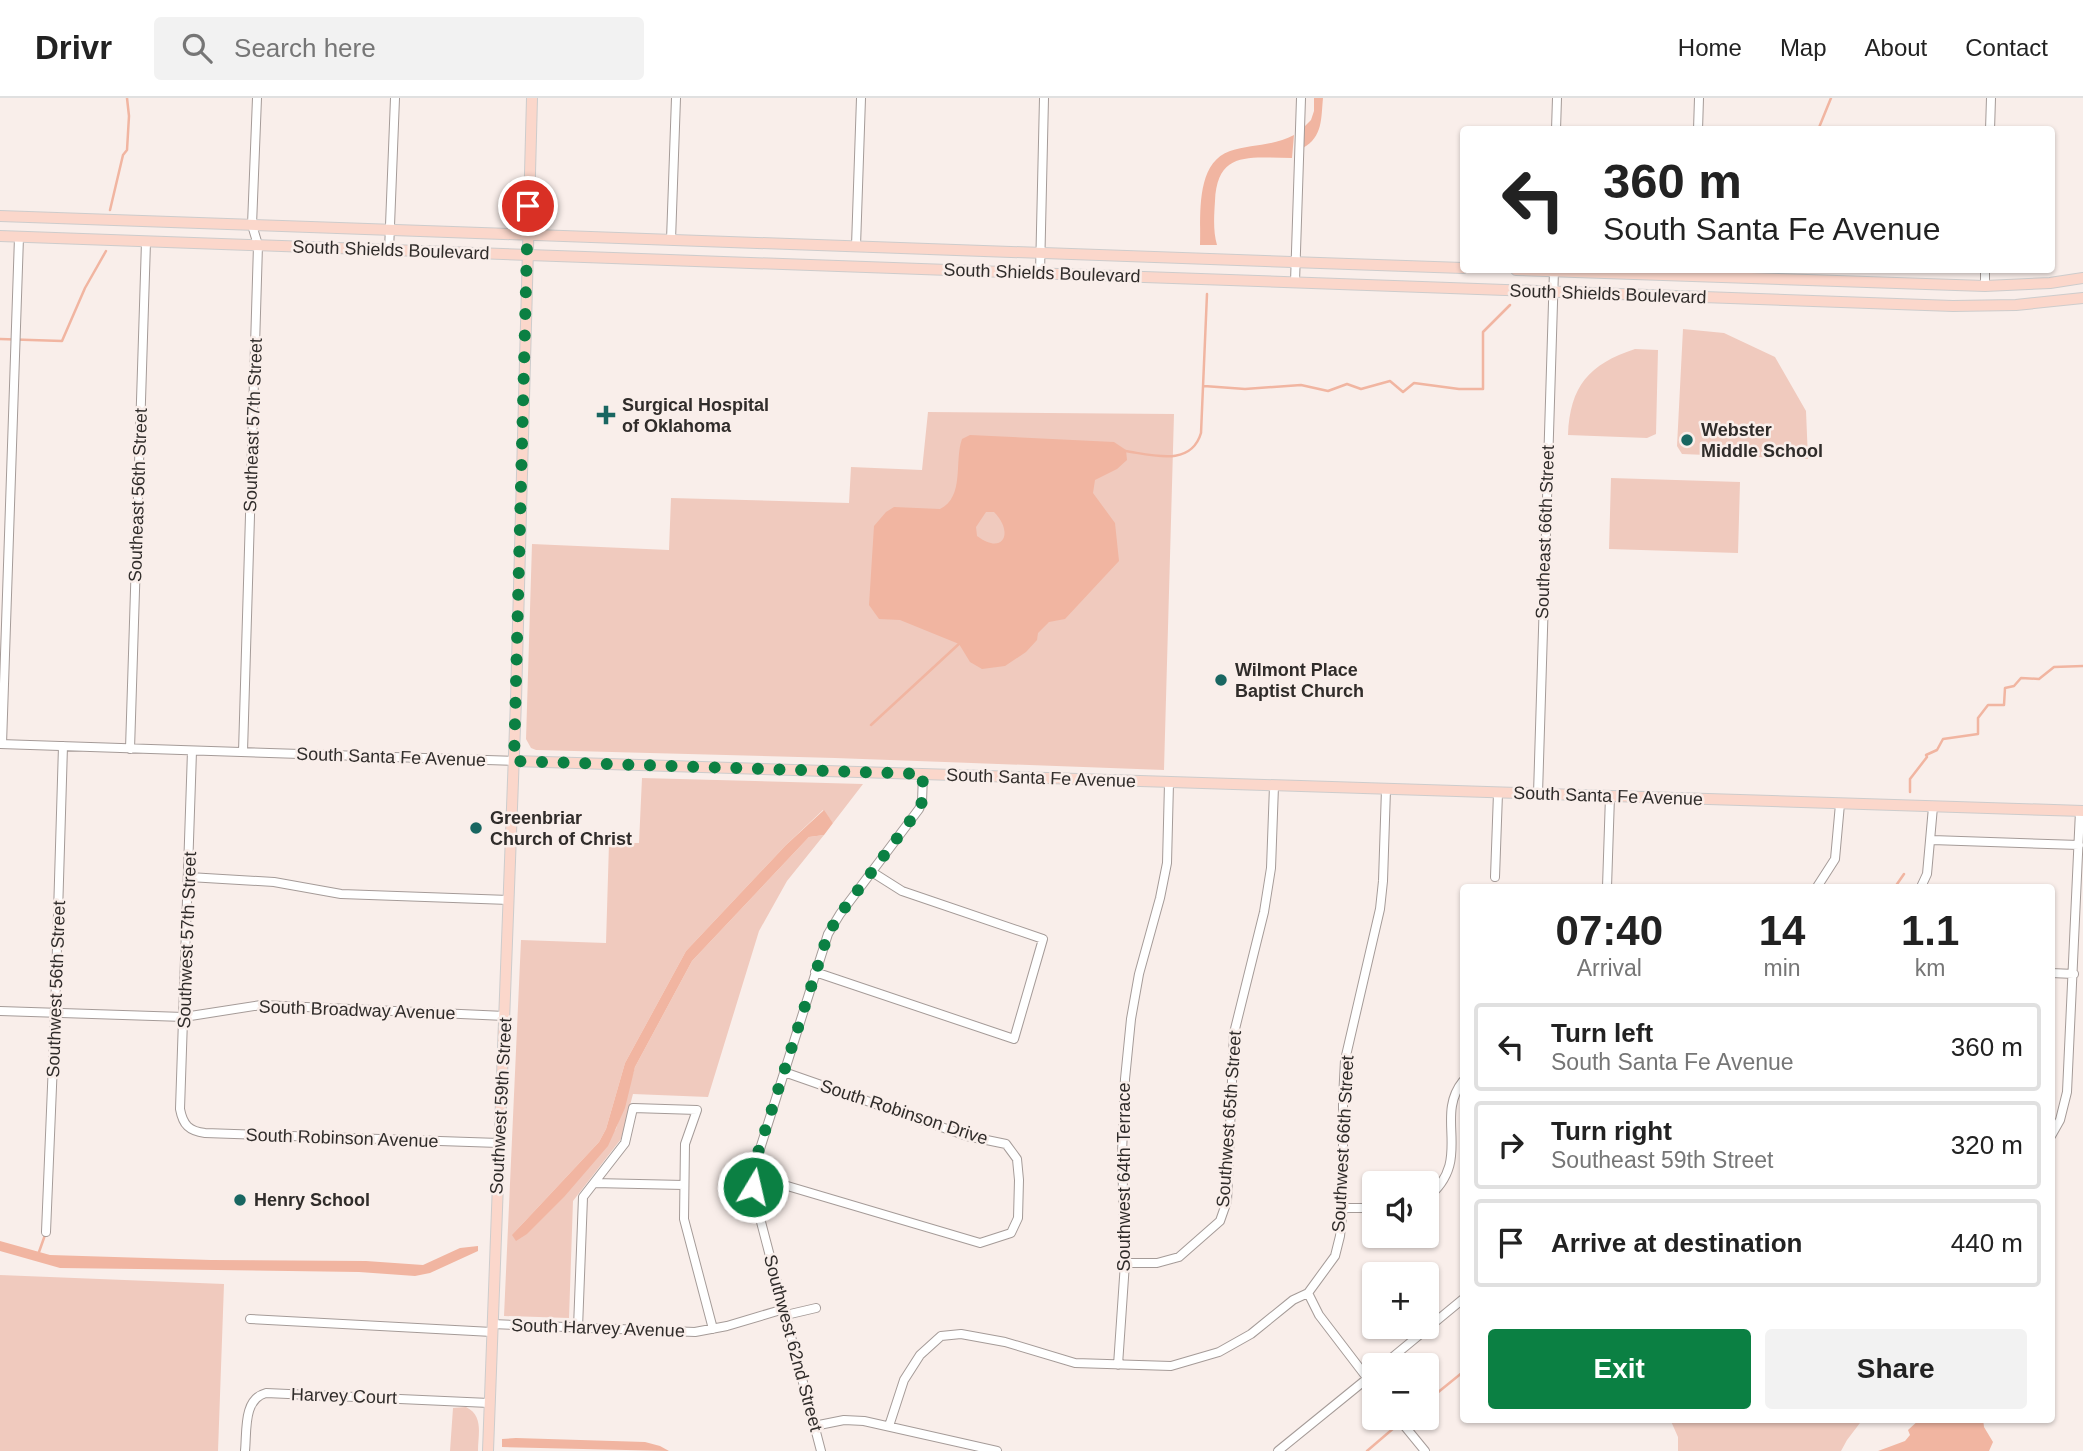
<!DOCTYPE html>
<meta charset="utf-8">
<style>
body{margin:0;font-family:Helvetica,sans-serif;background:#f2f2f2;color:#222;height:100vh;display:flex;flex-direction:column;font-size:26px;white-space:nowrap}
*{box-sizing:border-box;margin:0}
p{font-size:23px;color:#767676}
.icon{flex:none;width:38px;height:38px;fill:none;stroke:currentColor;stroke-width:2;stroke-linecap:round;stroke-linejoin:round}
.map{position:relative;flex:1;overflow:hidden}
.sheet{position:absolute;left:1460px;top:786px;width:595px;height:539px;display:flex;flex-direction:column;background:#fff;border-radius:7px;box-shadow:0 2px 5px #0004}
.sheet>*{flex:none}
.guide{position:absolute;left:1460px;top:28px;width:595px;height:147px;border-radius:7px;box-shadow:0 2px 5px #0004;background:#fff;color:#222;overflow:hidden}
.tools{position:absolute;left:1362px;top:1073px;display:grid;gap:14px}
.tools a{display:grid;place-items:center;width:77px;height:77px;border-radius:7px;background:#fff;box-shadow:0 2px 5px #0004;font-size:35px}
.pin{position:absolute;display:grid;place-items:center;width:60px;height:60px;color:#fff;margin:-30px;border:4px solid #fff;border-radius:50%;box-shadow:0 2px 7px #0007}
.me{position:absolute;width:77px;margin:-38px;rotate:9deg;stroke-linejoin:round;filter:drop-shadow(0 0 5px #0008)}
.turn{display:flex;align-items:center;gap:24px;height:147px;padding:0 28px;font-size:32px}
.turn .icon{width:91px;height:91px;stroke-width:2.5}
.turn b{display:block;font-size:49px;line-height:60px}
.eta{display:flex;justify-content:space-evenly;align-items:center;height:119px;text-align:center}
.eta b{font-size:42px;font-weight:700;line-height:49px}
.primary-button{display:flex;gap:14px;margin-top:auto;padding:14px 28px}
.primary-button a{flex:1;height:80px;border-radius:7px;background:#0b8043;color:#fff;font-size:28px;font-weight:700;line-height:80px;text-align:center}
.primary-button a+a{background:#f2f2f2;color:#222}
ul{padding:0;list-style:none}
li{display:flex;align-items:center;gap:21px;height:88px;margin:0 14px 10px;padding:0 14px;border:4px solid #e0e0e0;border-radius:7px}
li div{flex:1}
li b{display:block;font-size:26px}
li em{font-style:normal}
header{display:flex;align-items:center;gap:42px;box-sizing:border-box;height:98px;padding:0 35px;background:#fff;border-bottom:2px solid #e0e0e0}
header strong{font-size:33px}
nav{display:flex;gap:38px;margin-inline-start:auto;font-size:24px}
.search{width:490px;height:63px;background:#f2f2f2;display:flex;align-items:center;gap:18px;box-sizing:border-box;padding:0 24px;border-radius:7px;color:#767676;font-size:26px}
.map>svg:first-child{display:block}
.green{fill:#f0cabe}
.water{fill:#f1b5a1;fill-rule:evenodd}
.lines{fill:none;stroke-linecap:round;stroke-linejoin:round}
.stream{stroke:#f1b5a1;stroke-width:2.5}
.minor-casing{stroke:#a59b98;stroke-width:10}
.major-casing{stroke:#cdcccc;stroke-width:12}
.minor{stroke:#fff;stroke-width:8}
.major{stroke:#fbd7cb;stroke-width:10}
.route{stroke:#0b8043;stroke-width:12;stroke-dasharray:0 21.6}
.poi-dot{fill:#196661;stroke:#f9eeea;stroke-width:2.5}
.labels{text-anchor:middle;dominant-baseline:central;stroke-width:5;stroke-linejoin:round;paint-order:stroke}
.street-label{font-size:18px;fill:#302c2a;stroke:#f9eeea}
.poi-label{font-size:18px;font-weight:bold;fill:#302c2a;stroke:#f9eeea;text-anchor:start}
</style>
<header>
<strong>Drivr</strong>
<div class="search"><svg class="icon" aria-label="search" viewBox="0 0 24 24"><circle cx="10" cy="10" r="6"/><path d="M15 15l6 6"/></svg>Search here</div>
<nav><a>Home</a><a>Map</a><a>About</a><a>Contact</a></nav>
</header>
<div class="map">
<svg width="2083" height="1353" viewBox="0 0 2083 1353">
<rect width="100%" height="100%" fill="#f9eeea"/>
<!-- green -->
<path class="green" d="M1683 231 1724 235 1775 259 1806 313 1808 361 1682 356 1677 348Z
M1635 251 1658 252 1656 336 1647 340 1568 337C1570 288 1589 266 1635 251Z
M928 314 1174 316 1164 672 835 660 536 652 531 650 526 641 532 446 669 452 671 400 849 405 851 369 922 372Z
M1611 380 1740 384 1738 455 1609 451Z
M642 680 863 686 833 725 823 712 786 747 686 853 625 965 606 1031 599 1044 512 1137 616 1031 635 969 692 863 809 739 824 737 787 783 759 833 708 999 633 996 621 1041 573 1103 569 1220 504 1218 521 842 606 845 609 745H639Z
M0 1177 224 1186 218 1353H0Z
M466 1309C484 1318 478 1336 478 1353H450L453 1310Z
M1670 1321H1863L1847 1342 1841 1353H1678V1339Z"/>
<!-- water -->
<path class="water" d="M1314 0H1323C1321 20 1323 39 1303 50L1304 29 1311 22 1314 13Z
M1294 37 1292 60C1252 60 1217 51 1215 103 1214 119 1213 133 1217 147H1200C1201 118 1195 65 1230 53 1251 46 1274 48 1294 37Z
M970 337 1114 344 1126 352 1127 362 1117 371 1095 382 1093 395 1115 425 1119 463 1065 521 1049 524 1038 535 1037 542 1026 554 1005 568 982 571 970 564 959 546 900 522 879 521 869 507 874 428 886 414 894 409 940 411C965 399 954 363 962 341ZM986 414H994C1014 434 1004 458 977 438L976 429Z
M824 712 833 725 824 737 809 739 692 863 635 969 625 1010 608 1048 564 1099 527 1136 516 1143 512 1137 599 1044 606 1031 625 965 686 853 786 747Z
M0 1143 50 1157 211 1162 366 1163 423 1167 460 1150 478 1148V1153L430 1175 415 1178 359 1174 60 1170 0 1153Z
M1920 1321H1983L1984 1329 1993 1344 1989 1353H1878L1905 1343 1910 1337 1908 1332Z
M516 1340 645 1344 660 1348 669 1353 502 1349V1341Z"/>
<g class="lines">
<!-- stream -->
<path class="stream" d="M1818 32 1831 0
M110 112 123 57 127 52 129 18 127 0
M0 241 62 243 85 190 106 153
M1204 288 1245 291 1301 287 1328 293 1347 286 1361 291 1390 283 1403 294 1414 285 1459 291H1483V234L1510 207
M1125 353C1153 357 1191 369 1201 335L1207 196
M871 627 961 544
M1910 694V681L1927 659 1926 657 1937 652 1943 641 1978 636V620L1988 607H2004L2005 590 2014 588 2021 580 2039 581 2054 569 2083 568
M1895 789 1904 776
M39 1154 45 1137
M1426 1304 1463 1274
M1367 1353 1395 1329"/>
<defs>
<path id="minor" d="M1556 32 1557 0
M1698 32 1699 0
M1990 32 1991 0
M671 142 676 0
M856 148 861 0
M389 153 395 0
M1040 175 1044 0
M1295 184 1301 0
M1985 188V172
M0 646 514 663
M2 646 19 139
M130 651 146 144
M192 653 180 1011C183 1027 189 1033 205 1035L499 1045
M243 654 258 147 252 127 257 0
M1538 696 1554 172
M1932 742 2079 747
M189 779 274 784 341 796 509 802
M1495 779 1498 695
M1607 789 1610 698
M1817 789 1835 761 1840 706
M1921 789 1927 776 1933 709
M815 874 1014 941 1043 841 902 793 872 774
M2051 875 2074 876
M0 913 184 919 261 907 505 918
M2051 1038 2060 1022 2067 994 2080 713
M594 1085 684 1087
M753 1089 784 1087 980 1145 1011 1135 1018 1120 1019 1082 1017 1061 1006 1046 967 1038 784 974
M1426 1101C1475 1062 1433 1020 1463 983
M1343 1110H1374
M46 1134 55 916 63 648
M1125 1165H1157L1179 1159 1220 1123 1227 1103 1234 935 1264 814 1271 770 1274 688
M786 1217 816 1210
M250 1221 492 1234
M492 1226 695 1234 727 1228 784 1211
M578 1230 583 1099 625 1045 633 1010 697 1012 685 1046 684 1121 713 1231
M1118 1267 1125 1165 1122 1055 1125 981 1131 921 1139 876 1160 800 1167 765 1169 685
M1383 1267 1463 1201
M1374 1289 1319 1217 1308 1195 1335 1158 1340 1138 1343 1110V1001L1345 962 1380 811 1383 783 1386 691
M1398 1320 1425 1353
M814 1328 844 1322 864 1323 997 1353
M889 1328 904 1282 920 1257 941 1238 961 1236 1005 1244 1075 1265 1171 1268 1219 1254 1251 1236 1293 1202 1308 1195
M245 1353C247 1333 243 1301 266 1295L489 1305
M821 1353 755 1101 753 1073 828 836 840 816 919 711 922 704 923 676
M1278 1353 1374 1275"/>
<path id="major" d="M0 118 1463 170
M0 138 1953 208 2016 207 2083 200
M1516 172 1985 188 2050 185 2083 180
M514 663 2083 713
M488 1353 516 602 532 0"/>
</defs>
<!-- minor casing -->
<use href="#minor" class="minor-casing"/>
<!-- major casing -->
<use href="#major" class="major-casing"/>
<!-- minor -->
<use href="#minor" class="minor"/>
<!-- major -->
<use href="#major" class="major"/>
</g>
<g class="lines">
<!-- route -->
<path class="route" d="M528 108 514 663 923 676 922 704 919 711 840 816 828 836 755 1064 753 1089"/>
</g>
<!-- markers -->
<g class="poi-dot">
<path d="M602.5 306.5h7v7h7v7h-7v7h-7v-7h-7v-7h7z"/>
<circle cx="1687" cy="342" r="7"/>
<circle cx="1221" cy="582" r="7"/>
<circle cx="476" cy="730" r="7"/>
<circle cx="240" cy="1102" r="7"/>
</g>
<g class="labels">
<!-- street labels -->
<g class="street-label">
<text transform="translate(391 152) rotate(2)">South Shields Boulevard</text>
<text transform="translate(1042 175) rotate(2)">South Shields Boulevard</text>
<text transform="translate(1608 196) rotate(2)">South Shields Boulevard</text>
<text transform="translate(253 327) rotate(-88)">Southeast 57th Street</text>
<text transform="translate(138 397) rotate(-88)">Southeast 56th Street</text>
<text transform="translate(1545 434) rotate(-88)">Southeast 66th Street</text>
<text transform="translate(391 659) rotate(2)">South Santa Fe Avenue</text>
<text transform="translate(1041 680) rotate(2)">South Santa Fe Avenue</text>
<text transform="translate(1608 698) rotate(2)">South Santa Fe Avenue</text>
<text transform="translate(187 842) rotate(-88)">Southwest 57th Street</text>
<text transform="translate(56 891) rotate(-88)">Southwest 56th Street</text>
<text transform="translate(357 912) rotate(2)">South Broadway Avenue</text>
<text transform="translate(501 1008) rotate(-87)">Southwest 59th Street</text>
<text transform="translate(904 1014) rotate(18)">South Robinson Drive</text>
<text transform="translate(1229 1021) rotate(-86)">Southwest 65th Street</text>
<text transform="translate(342 1040) rotate(2)">South Robinson Avenue</text>
<text transform="translate(1343 1046) rotate(-87)">Southwest 66th Street</text>
<text transform="translate(1124 1079) rotate(-90)">Southwest 64th Terrace</text>
<text transform="translate(598 1230) rotate(2)">South Harvey Avenue</text>
<text transform="translate(793 1245) rotate(75)">Southwest 62nd Street</text>
<text transform="translate(344 1298) rotate(2)">Harvey Court</text>
</g>
<!-- poi labels -->
<g class="poi-label">
<text x="622" y="307">Surgical Hospital<tspan x="622" dy="21">of Oklahoma</tspan></text>
<text x="1701" y="332">Webster<tspan x="1701" dy="21">Middle School</tspan></text>
<text x="1235" y="572">Wilmont Place<tspan x="1235" dy="21">Baptist Church</tspan></text>
<text x="490" y="720">Greenbriar<tspan x="490" dy="21">Church of Christ</tspan></text>
<text x="254" y="1102">Henry School</text>
</g>
</g>
</svg>
<div class="tools">
<a><svg class="icon" aria-label="sound" viewBox="0 0 24 24"><path d="M4 9h4l5-4v14l-5-4H4zM17 9q2 3 0 6"/></svg></a>
<a>+</a>
<a>−</a>
</div>
<div class="pin" style="left:528px;top:108px;background:#d93025"><svg class="icon" aria-label="arrive" viewBox="0 0 24 24"><path d="M6 21V4h12l-3 4 3 4H6"/></svg></div>
<svg class="me" style="left:753px;top:1089px" viewBox="-20 -20 40 40"><circle r="17" fill="#0b8043" stroke="#fff" stroke-width="3"/><path d="M0-11L8 9 0 5-8 9z" fill="#fff"/></svg>
<div class="guide">
<div class="turn"><svg class="icon" aria-label="left" viewBox="0 0 24 24"><path d="M17 20v-9H6M10 6l-5 5 5 5"/></svg><div><b>360 m</b>South Santa Fe Avenue</div></div>
</div>
<section class="sheet">
<div class="eta">
<div><b>07:40</b><p>Arrival</p></div>
<div><b>14</b><p>min</p></div>
<div><b>1.1</b><p>km</p></div>
</div>
<ul>
<li><svg class="icon" aria-label="left" viewBox="0 0 24 24"><path d="M17 20v-9H6M10 6l-5 5 5 5"/></svg><div><b>Turn left</b><p>South Santa Fe Avenue</p></div><em>360 m</em></li>
<li><svg class="icon" aria-label="right" viewBox="0 0 24 24"><path d="M7 20v-9h11M14 6l5 5-5 5"/></svg><div><b>Turn right</b><p>Southeast 59th Street</p></div><em>320 m</em></li>
<li><svg class="icon" aria-label="arrive" viewBox="0 0 24 24"><path d="M6 21V4h12l-3 4 3 4H6"/></svg><div><b>Arrive at destination</b></div><em>440 m</em></li>
</ul>
<div class="primary-button"><a>Exit</a><a>Share</a></div>
</section>
</div>
